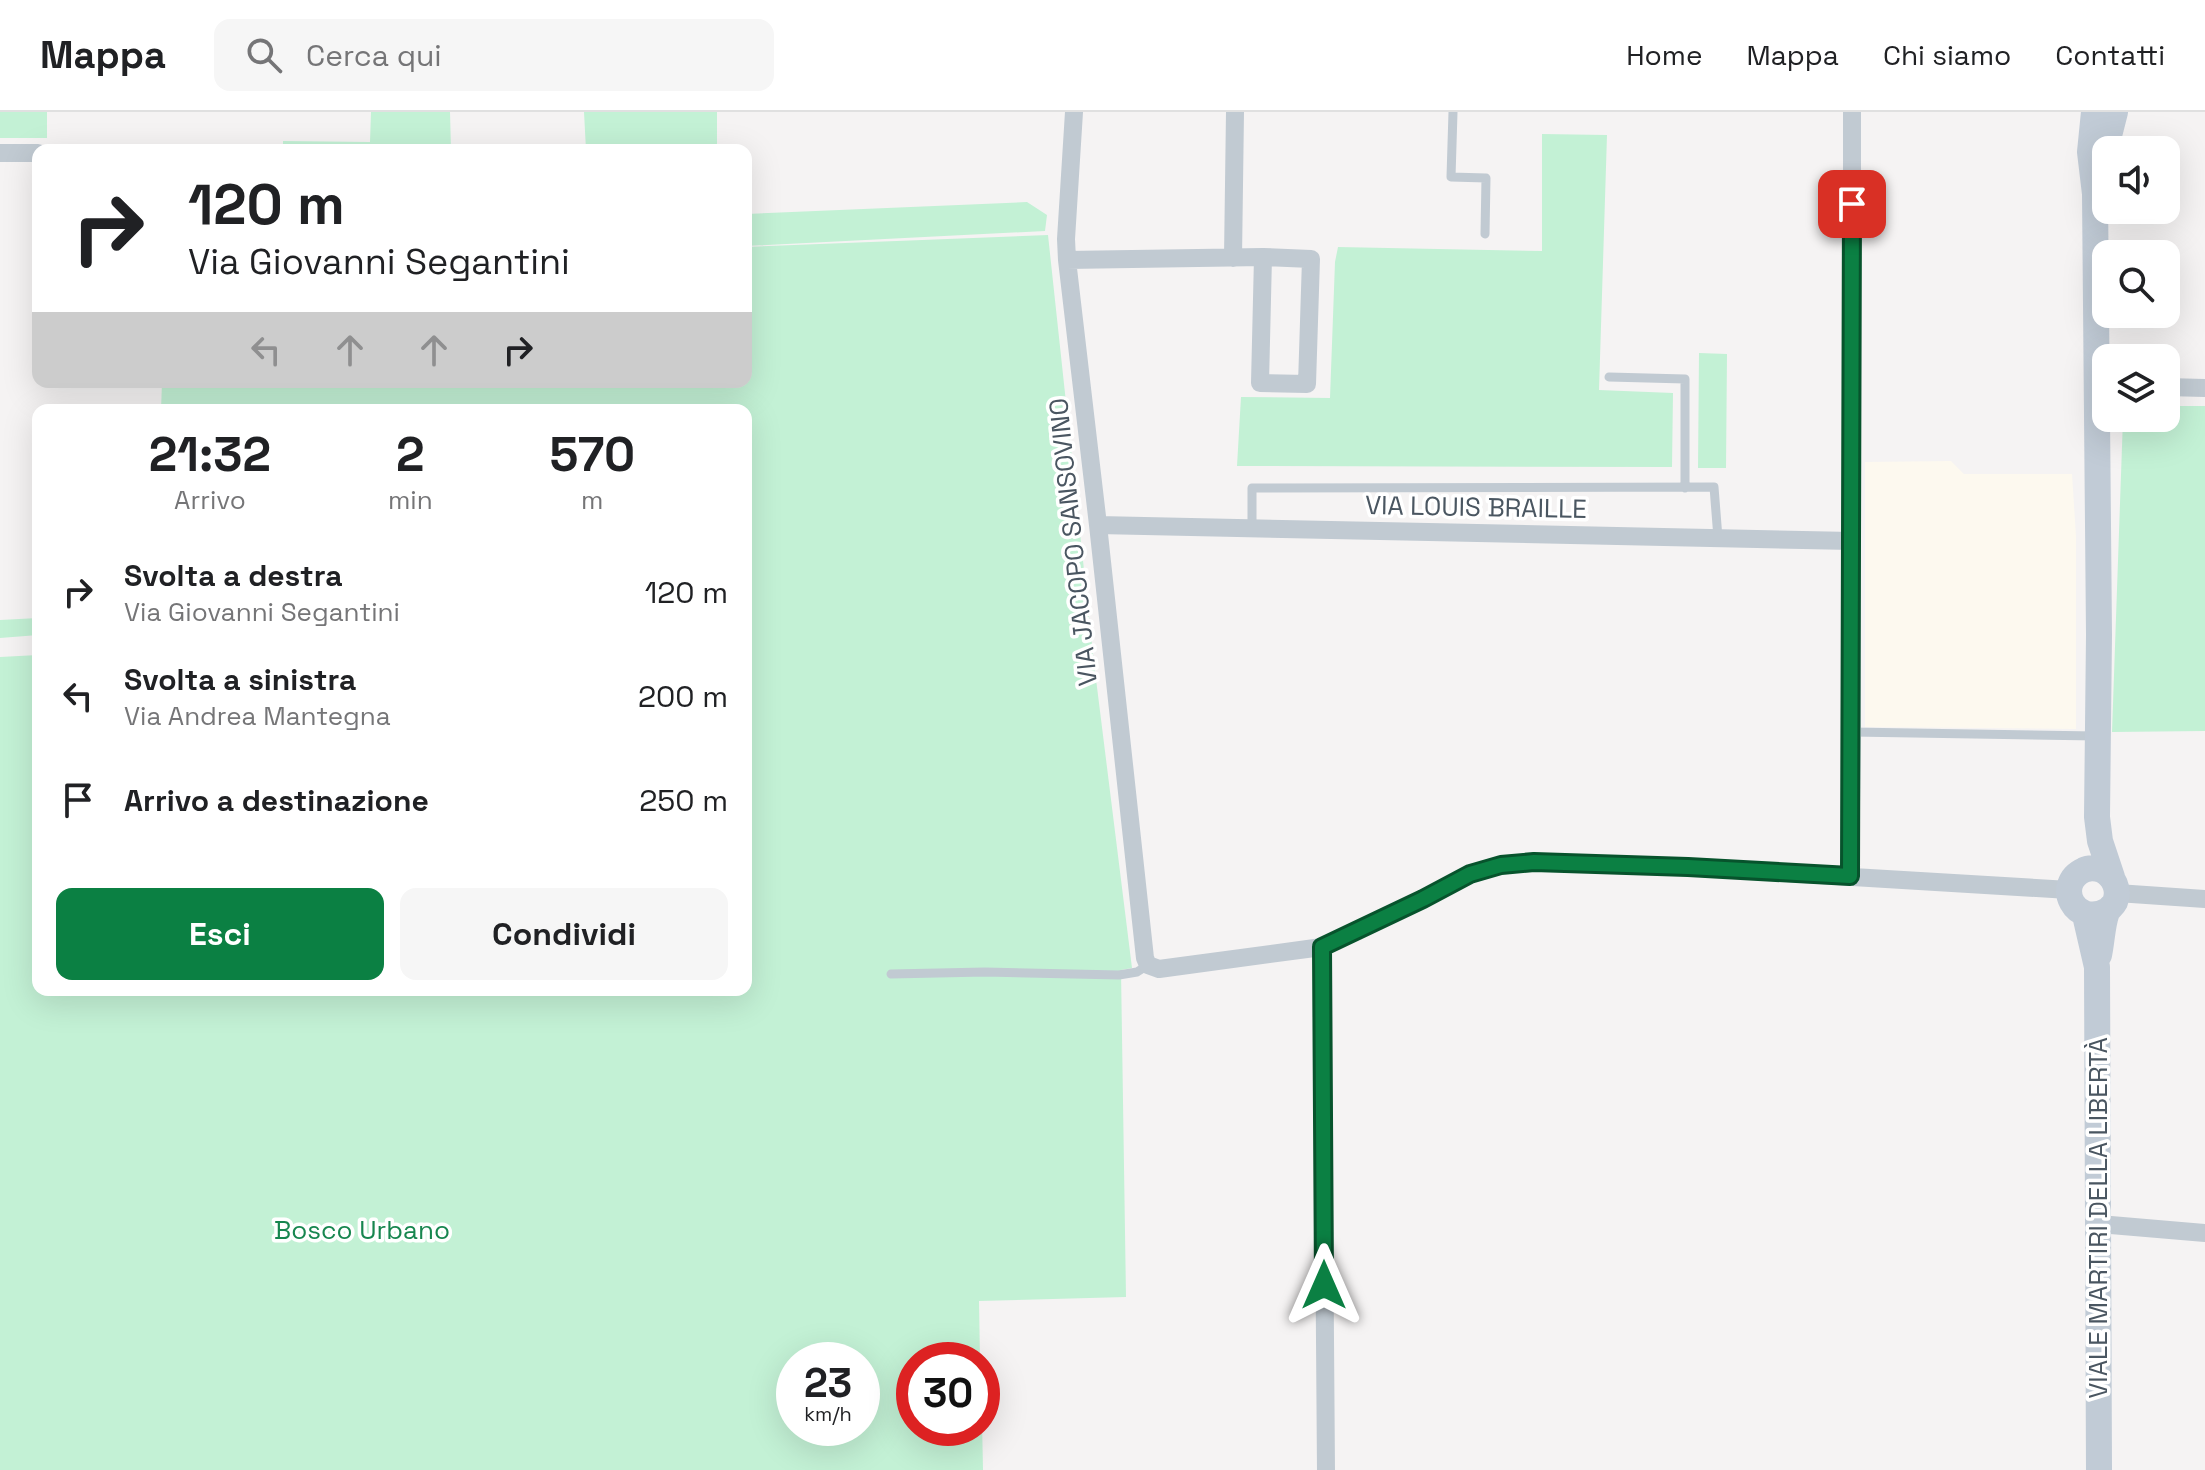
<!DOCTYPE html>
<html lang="it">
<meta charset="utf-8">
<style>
body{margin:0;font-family:"Space Grotesk",sans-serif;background:#f6f6f6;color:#202124;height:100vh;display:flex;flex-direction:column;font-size:30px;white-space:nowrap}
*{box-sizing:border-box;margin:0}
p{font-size:26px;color:#757577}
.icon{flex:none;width:44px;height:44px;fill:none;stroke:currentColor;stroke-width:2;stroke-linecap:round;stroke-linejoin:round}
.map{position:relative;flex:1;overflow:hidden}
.drawer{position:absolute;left:32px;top:292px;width:720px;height:592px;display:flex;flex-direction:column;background:#fff;border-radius:16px;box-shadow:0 8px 32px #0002}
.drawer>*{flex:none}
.top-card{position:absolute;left:32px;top:32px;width:720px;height:244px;border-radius:16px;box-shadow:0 8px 32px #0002;background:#fff;color:#202124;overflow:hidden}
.buttons{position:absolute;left:2092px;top:24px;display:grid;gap:16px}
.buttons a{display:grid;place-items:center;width:88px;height:88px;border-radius:16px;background:#fff;box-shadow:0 8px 32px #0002;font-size:40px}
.speed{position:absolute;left:776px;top:1230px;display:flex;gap:16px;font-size:40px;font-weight:700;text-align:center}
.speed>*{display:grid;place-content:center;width:104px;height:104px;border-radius:50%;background:#fff;box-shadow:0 8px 32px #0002;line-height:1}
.speed small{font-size:20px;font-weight:400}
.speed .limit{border:12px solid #d22;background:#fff;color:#111}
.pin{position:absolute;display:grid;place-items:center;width:68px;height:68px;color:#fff;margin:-34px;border-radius:16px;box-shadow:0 4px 12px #0006}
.me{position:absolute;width:88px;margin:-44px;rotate:0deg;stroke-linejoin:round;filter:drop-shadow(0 0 6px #0008)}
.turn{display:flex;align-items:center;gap:28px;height:168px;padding:0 24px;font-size:36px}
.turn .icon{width:104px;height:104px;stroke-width:2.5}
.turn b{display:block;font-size:56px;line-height:68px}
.lanes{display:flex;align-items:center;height:76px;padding:0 24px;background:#0003;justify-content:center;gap:40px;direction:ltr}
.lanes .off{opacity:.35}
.eta{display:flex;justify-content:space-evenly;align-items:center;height:136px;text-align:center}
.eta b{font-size:48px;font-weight:800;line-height:56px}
.action{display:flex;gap:16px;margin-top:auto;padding:16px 24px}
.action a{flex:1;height:92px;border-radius:16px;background:#0b8043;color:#fff;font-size:32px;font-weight:800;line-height:92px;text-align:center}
.action a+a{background:#f6f6f6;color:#202124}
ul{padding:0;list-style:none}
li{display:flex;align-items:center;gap:24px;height:104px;padding:0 24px}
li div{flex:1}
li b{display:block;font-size:30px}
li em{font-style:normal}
header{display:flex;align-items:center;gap:48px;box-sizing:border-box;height:112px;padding:0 40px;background:#fff;border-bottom:2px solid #e0e0e0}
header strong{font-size:38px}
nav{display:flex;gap:44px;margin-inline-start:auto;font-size:28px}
.search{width:560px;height:72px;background:#f6f6f6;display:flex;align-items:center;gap:20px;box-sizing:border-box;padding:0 28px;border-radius:16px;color:#757577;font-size:30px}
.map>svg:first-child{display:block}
.commercial{fill:#fdf9ef}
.green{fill:#c3f1d5;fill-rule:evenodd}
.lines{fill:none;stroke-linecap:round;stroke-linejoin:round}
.lane{stroke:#c1cad2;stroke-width:9}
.street{stroke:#c1cad2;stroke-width:18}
.secondary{stroke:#c1cbd6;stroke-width:26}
.route-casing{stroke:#07532c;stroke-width:20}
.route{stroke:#0b8043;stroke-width:14}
.labels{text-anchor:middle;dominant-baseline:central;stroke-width:7;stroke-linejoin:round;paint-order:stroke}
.street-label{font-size:26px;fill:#4a5661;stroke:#fff}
.park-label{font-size:26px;fill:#17864f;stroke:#fff}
</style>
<header>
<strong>Mappa</strong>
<div class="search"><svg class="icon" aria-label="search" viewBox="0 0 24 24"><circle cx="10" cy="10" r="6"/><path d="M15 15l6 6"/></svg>Cerca qui</div>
<nav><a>Home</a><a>Mappa</a><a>Chi siamo</a><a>Contatti</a></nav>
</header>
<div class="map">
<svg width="2205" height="1358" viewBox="0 0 2205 1358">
<rect width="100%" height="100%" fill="#f5f3f3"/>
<!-- commercial -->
<path class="commercial" d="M1951 349 1964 362H2072L2076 424V617L1865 615V350Z"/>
<!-- green -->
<path class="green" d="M0 0H47V26H0Z
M371 0H450L451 38H283V29L370 30Z
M584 0H717V38H586Z
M1542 22 1607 23 1599 278 1673 281 1672 355 1237 354 1241 285 1330 286 1335 150 1338 135 1542 139Z
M1027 90 1047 103 1045 119 746 134V102Z
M1048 123 1094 551 1132 856 1121 858 1126 1185 979 1189 980 1248H914V1316H982V1308L983 1358H0V545L38 543V878H746V298H161L162 270H746V135ZM794 1248H862V1316H794Z
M1699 241 1727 242 1726 356H1698Z
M2166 294H2205V619L2112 620 2123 306H2166Z
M38 506V523L0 526V508Z"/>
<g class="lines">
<!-- lane -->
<path class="lane" d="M1453 0 1451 65 1486 66 1485 122
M1609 265 1685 267V376
M1252 416V376L1714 375 1718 426
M1852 620 2096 624
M891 862 985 860 1119 863 1137 860 1148 853"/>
<!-- street -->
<path class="street" d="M1074 0 1066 127 1067 148 1098 413 1145 846 1148 853 1159 857 1322 835 1423 787 1470 762 1501 753 1534 750 1688 755 2069 778
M0 41H38
M1233 146 1235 0
M1067 148 1263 145 1311 147 1307 272 1260 271 1263 145
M2166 275 2205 276
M1098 413 1852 429
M1850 764 1852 620V0
M2117 781 2205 787
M1322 835 1326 1358
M2099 1112 2205 1121"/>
<!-- secondary -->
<path class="secondary" d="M2094 0 2090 40 2095 82 2099 523 2097 705 2100 729 2112 765
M2102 51 2115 0
M2085 803 2097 855 2099 1358
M2099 843C2102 830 2102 813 2107 800 2109 796 2113 794 2115 790 2120 778 2114 764 2102 758 2096 756 2090 755 2084 758 2053 772 2075 817 2108 798"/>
</g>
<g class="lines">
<defs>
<path id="route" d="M1324 1173 1322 835 1423 787 1470 762 1501 753 1534 750 1688 755 1850 764 1852 92"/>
</defs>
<!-- route casing -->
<use href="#route" class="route-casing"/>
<!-- route -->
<use href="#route" class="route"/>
</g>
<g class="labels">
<!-- street labels -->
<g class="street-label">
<text transform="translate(1476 395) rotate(1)">VIA LOUIS BRAILLE</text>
<text transform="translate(1073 430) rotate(-96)">VIA JACOPO SANSOVINO</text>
<text transform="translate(2098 1106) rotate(-90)">VIALE MARTIRI DELLA LIBERTÀ</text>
</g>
<!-- park labels -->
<g class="park-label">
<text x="362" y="1118">Bosco Urbano</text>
</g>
</g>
</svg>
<div class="buttons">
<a><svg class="icon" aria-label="sound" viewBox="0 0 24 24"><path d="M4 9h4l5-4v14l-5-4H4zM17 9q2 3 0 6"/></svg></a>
<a><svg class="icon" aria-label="search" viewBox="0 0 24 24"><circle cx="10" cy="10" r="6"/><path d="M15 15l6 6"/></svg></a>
<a><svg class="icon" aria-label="layers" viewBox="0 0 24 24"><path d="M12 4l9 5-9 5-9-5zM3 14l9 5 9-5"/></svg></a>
</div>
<div class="speed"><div>23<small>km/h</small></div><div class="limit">30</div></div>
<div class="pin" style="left:1852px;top:92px;background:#d93025"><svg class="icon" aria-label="arrive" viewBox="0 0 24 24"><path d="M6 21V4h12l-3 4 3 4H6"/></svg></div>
<svg class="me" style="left:1324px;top:1173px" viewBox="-20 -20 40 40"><path d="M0-17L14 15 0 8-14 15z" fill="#0b8043" stroke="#fff" stroke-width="4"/></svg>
<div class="top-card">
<div class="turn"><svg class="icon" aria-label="right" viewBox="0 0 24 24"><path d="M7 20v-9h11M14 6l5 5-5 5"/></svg><div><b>120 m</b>Via Giovanni Segantini</div></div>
<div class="lanes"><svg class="icon off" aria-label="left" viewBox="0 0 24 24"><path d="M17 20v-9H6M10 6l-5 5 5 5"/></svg><svg class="icon off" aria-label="ahead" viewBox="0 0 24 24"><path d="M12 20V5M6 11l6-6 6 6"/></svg><svg class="icon off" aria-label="ahead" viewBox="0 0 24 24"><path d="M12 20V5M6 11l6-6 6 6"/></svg><svg class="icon" aria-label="right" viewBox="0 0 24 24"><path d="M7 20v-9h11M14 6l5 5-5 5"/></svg></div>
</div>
<section class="drawer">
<div class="eta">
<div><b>21:32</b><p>Arrivo</p></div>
<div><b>2</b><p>min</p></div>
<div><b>570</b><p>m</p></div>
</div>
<ul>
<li><svg class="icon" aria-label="right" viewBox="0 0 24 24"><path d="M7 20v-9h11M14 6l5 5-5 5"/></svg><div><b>Svolta a destra</b><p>Via Giovanni Segantini</p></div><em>120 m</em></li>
<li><svg class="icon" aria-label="left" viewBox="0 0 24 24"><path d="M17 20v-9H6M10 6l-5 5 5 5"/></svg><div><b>Svolta a sinistra</b><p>Via Andrea Mantegna</p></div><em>200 m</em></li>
<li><svg class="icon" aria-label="arrive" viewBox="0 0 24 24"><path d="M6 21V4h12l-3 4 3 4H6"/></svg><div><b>Arrivo a destinazione</b></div><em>250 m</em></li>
</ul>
<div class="action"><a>Esci</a><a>Condividi</a></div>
</section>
</div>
